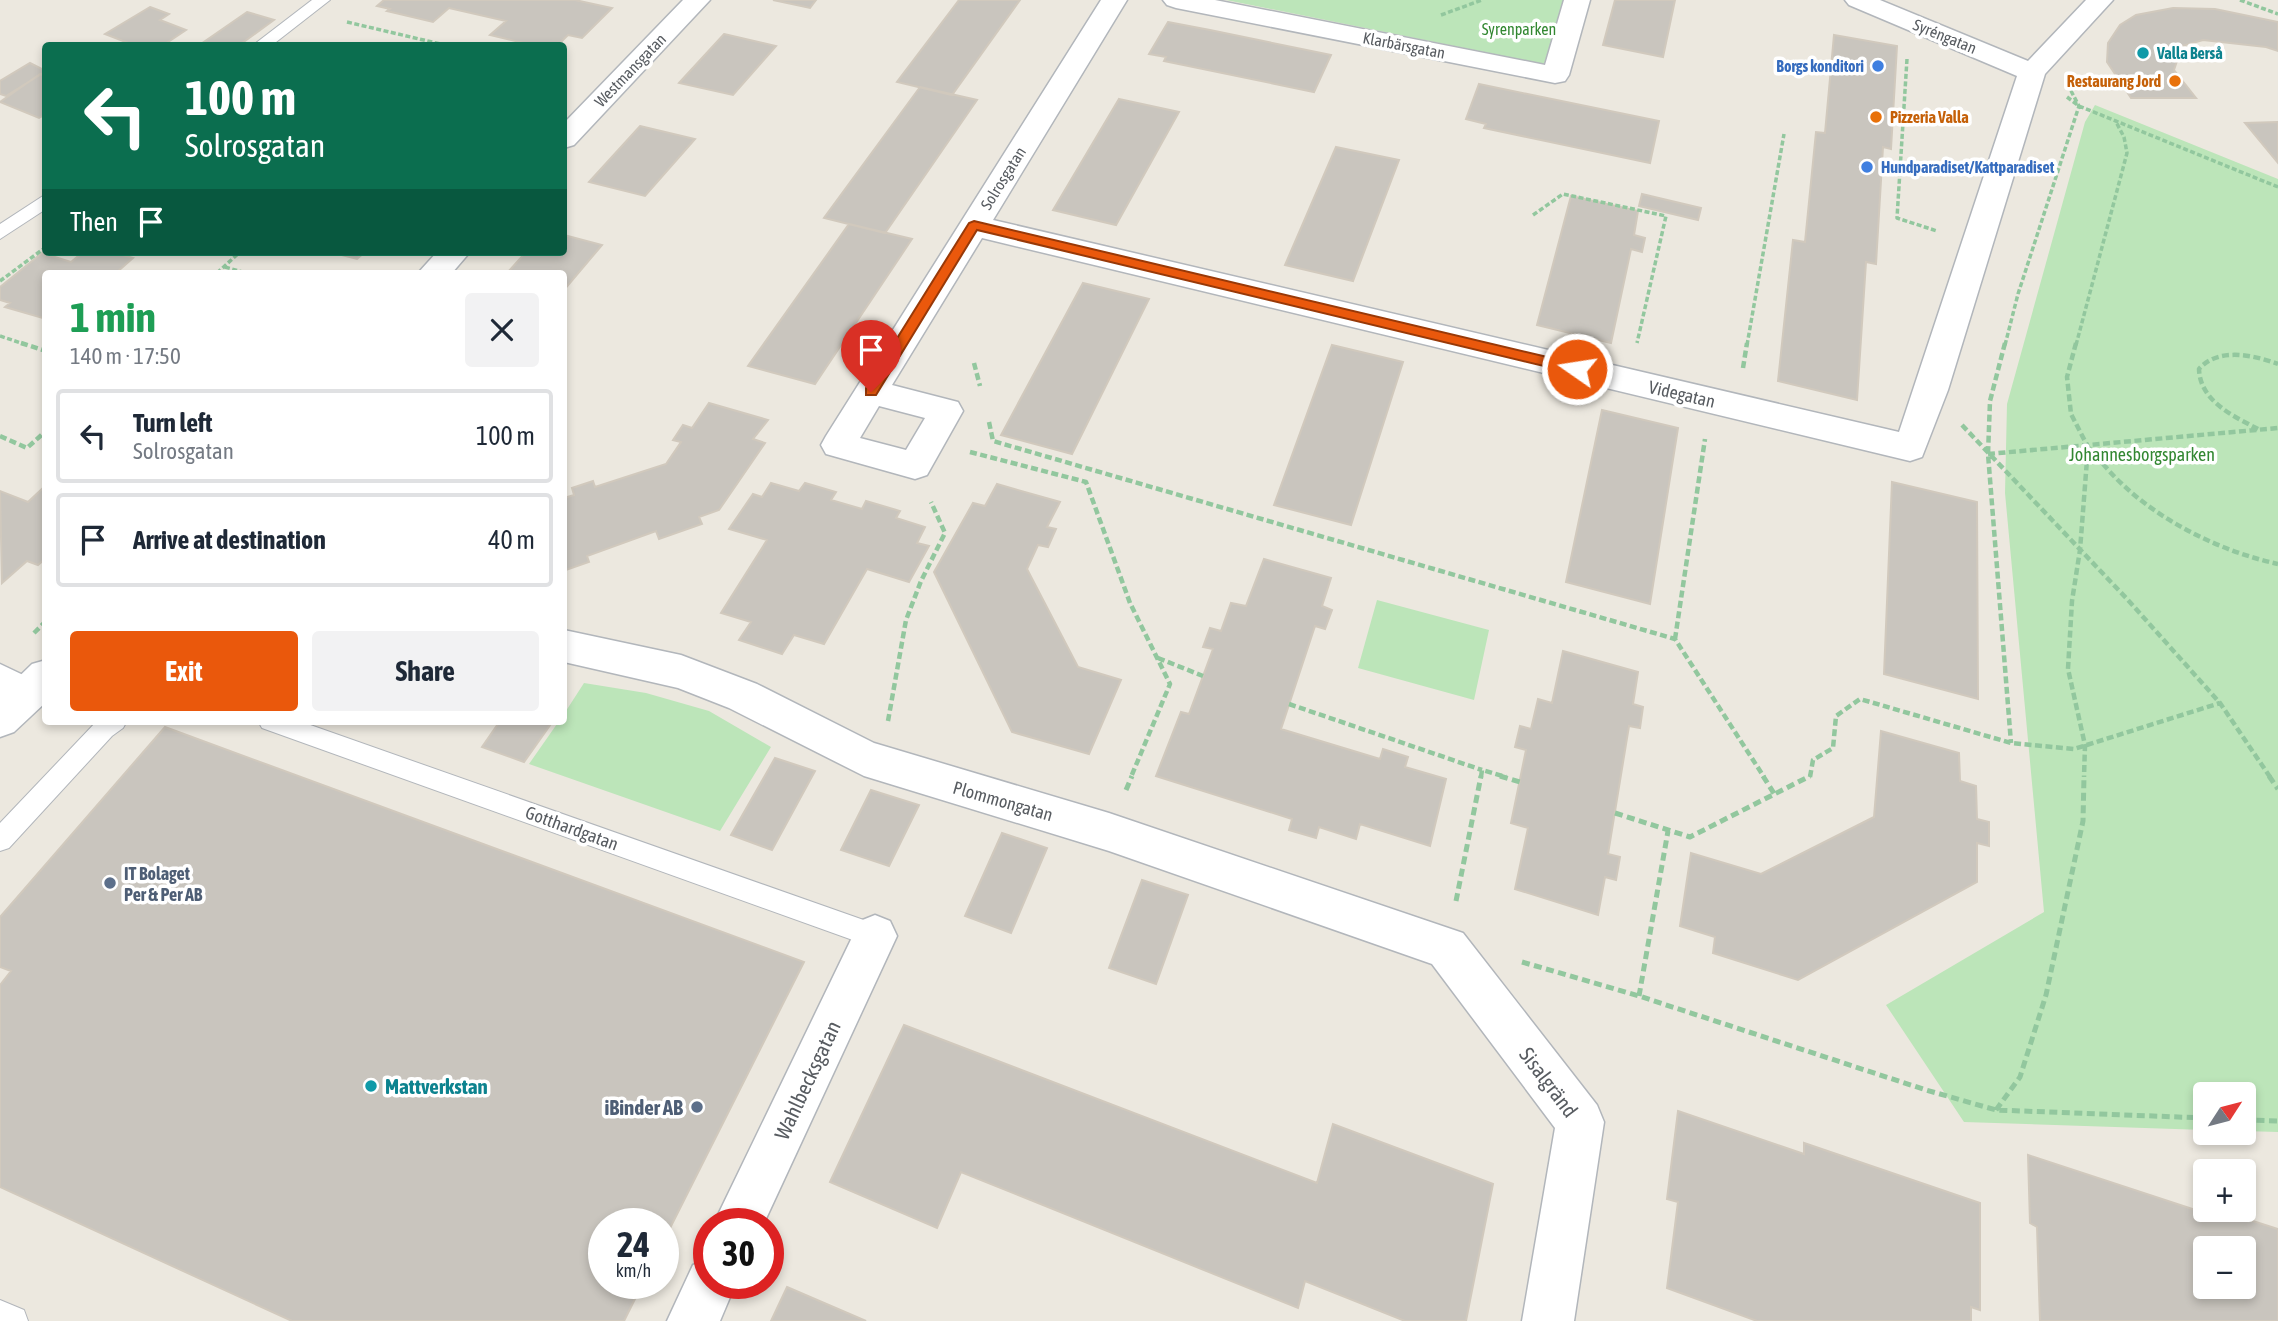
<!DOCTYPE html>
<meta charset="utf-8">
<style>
body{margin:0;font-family:"Asap Condensed",sans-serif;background:#f2f2f3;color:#1f2937;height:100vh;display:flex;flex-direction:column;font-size:26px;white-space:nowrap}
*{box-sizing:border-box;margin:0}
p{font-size:23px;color:#747a83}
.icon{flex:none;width:38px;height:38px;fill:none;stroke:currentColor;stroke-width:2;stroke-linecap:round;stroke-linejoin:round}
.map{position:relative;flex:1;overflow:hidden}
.sheet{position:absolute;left:42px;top:270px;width:525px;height:455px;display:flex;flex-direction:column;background:#fff;border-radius:7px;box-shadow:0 4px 10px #0003}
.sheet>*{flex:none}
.top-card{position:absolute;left:42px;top:42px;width:525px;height:214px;border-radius:7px;box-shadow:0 4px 10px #0003;background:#0b6e4f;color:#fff;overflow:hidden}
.needle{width:46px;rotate:54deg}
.buttons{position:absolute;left:2193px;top:1082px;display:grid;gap:14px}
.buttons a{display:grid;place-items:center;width:63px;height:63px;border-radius:7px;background:#fff;box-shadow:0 4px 10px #0003;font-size:35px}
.speed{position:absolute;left:588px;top:1208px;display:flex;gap:14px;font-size:35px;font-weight:700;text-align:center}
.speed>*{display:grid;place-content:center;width:91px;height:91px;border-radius:50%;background:#fff;box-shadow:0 4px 10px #0003;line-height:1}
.speed small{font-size:18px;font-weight:400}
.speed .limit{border:10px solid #d22;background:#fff;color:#111}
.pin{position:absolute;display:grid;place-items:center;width:60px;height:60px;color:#fff;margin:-72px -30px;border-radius:50% 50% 50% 0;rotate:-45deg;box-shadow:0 0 7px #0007}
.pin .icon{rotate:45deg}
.me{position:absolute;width:77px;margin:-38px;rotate:283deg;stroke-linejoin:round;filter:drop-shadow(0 0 5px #0008)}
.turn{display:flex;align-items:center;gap:24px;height:147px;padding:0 28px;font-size:32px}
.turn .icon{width:91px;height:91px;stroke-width:2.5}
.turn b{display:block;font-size:49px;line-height:60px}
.then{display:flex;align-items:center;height:66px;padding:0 28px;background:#0003;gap:14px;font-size:26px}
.round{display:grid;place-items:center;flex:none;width:74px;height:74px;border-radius:7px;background:#f2f2f3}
.head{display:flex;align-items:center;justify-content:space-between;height:119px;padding:0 28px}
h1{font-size:42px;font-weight:700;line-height:52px;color:#1e9e55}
.cta{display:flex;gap:14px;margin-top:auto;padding:14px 28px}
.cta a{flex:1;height:80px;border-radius:7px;background:#ea580c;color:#fff;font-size:28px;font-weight:700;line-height:80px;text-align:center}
.cta a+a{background:#f2f2f3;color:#1f2937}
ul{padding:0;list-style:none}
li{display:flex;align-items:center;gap:21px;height:94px;margin:0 14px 10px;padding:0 14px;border:4px solid #e0e1e3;border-radius:7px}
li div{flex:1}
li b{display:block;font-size:26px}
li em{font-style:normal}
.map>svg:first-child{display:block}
.green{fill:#bce5b9}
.building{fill:#c9c5be;stroke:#d1c9bd;stroke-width:2;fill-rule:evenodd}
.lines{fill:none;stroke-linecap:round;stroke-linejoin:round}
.service-casing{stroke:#b2b6bb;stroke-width:2}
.minor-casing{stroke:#b2b6bb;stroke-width:3}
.tertiary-casing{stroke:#b2b6bb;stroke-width:3}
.path-far2{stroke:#92c79e;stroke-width:3.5;stroke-dasharray:5 2.5;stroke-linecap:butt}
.path-far1{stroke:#92c79e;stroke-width:4.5;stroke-dasharray:7 3.5;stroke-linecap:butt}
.path{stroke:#92c79e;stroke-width:5;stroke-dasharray:8 4.5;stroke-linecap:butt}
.service{fill:#fff;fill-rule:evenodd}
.minor{fill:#fff;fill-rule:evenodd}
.tertiary{fill:#fff;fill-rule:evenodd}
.route{fill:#ea580c;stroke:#983908;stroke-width:2}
.culture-dot{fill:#0f9aa8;stroke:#fff;stroke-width:2.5}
.shop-dot{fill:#3f7fe0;stroke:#fff;stroke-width:2.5}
.food-dot{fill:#e8710a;stroke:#fff;stroke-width:2.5}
.service-dot{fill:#5c6f8a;stroke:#fff;stroke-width:2.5}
.labels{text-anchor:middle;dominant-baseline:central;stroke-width:7;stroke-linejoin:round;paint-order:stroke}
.far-park-label{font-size:16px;fill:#328731;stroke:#fff}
.far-street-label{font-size:16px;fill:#585c61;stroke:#fff}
.far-culture-label{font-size:16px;font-weight:bold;fill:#0d838f;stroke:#fff;text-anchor:start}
.far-shop-label{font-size:16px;font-weight:bold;fill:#366cbe;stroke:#fff;text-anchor:end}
.far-food-label{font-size:16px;font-weight:bold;fill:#c56008;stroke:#fff;text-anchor:end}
.street-label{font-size:18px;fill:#585c61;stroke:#fff}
.park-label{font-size:18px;fill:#328731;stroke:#fff}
.service-label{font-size:18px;font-weight:bold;fill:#4e5e75;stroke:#fff;text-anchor:start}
.near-street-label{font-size:21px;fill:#585c61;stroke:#fff}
.near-culture-label{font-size:21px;font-weight:bold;fill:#0d838f;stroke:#fff;text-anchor:start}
.near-service-label{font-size:21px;font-weight:bold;fill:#4e5e75;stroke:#fff;text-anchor:end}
</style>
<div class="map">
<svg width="2278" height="1321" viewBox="0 0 2278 1321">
<rect width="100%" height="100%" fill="#ece8df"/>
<!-- green -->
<path class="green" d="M1226 0H1564L1544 64Z
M2095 105 2278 179V1132L2244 1131V1094H2205V1130L1964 1122 1886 1005 2044 912 2005 493 2007 404 2085 122Z
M1377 600 1489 630 1474 700 1358 668Z
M584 683 646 693 709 711 771 747 720 831 529 764 559 721H564V714Z"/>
<!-- building -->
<path class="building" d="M384 0H575L612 8 582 38 568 35 557 46 542 43 536 46 490 35 506 21 449 8 433 22 387 11 390 9 377 6Z
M773 0H816L810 8Z
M959 0H1020L952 95 897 82Z
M1615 0H1675L1663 57 1603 45Z
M150 7 169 14 160 20 186 30 162 46H136L105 34Z
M2173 8 2215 9 2278 22V51L2266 47 2203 40 2182 46 2174 70 2196 98H2131L2107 62 2108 43 2120 25 2136 15Z
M247 12 274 20 238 46H198Z
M1168 22 1210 30 1331 55 1314 92 1164 61 1166 57 1149 54Z
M724 34 776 46 733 95 679 83Z
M1834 35 1897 46 1891 149 1883 147 1876 264 1866 262 1857 400 1778 381 1793 240 1805 242 1816 132 1825 133Z
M30 63 46 71 6 96 0 94V81Z
M40 74 46 76V114L39 118 0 102Z
M1479 84 1659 121 1650 163 1484 128 1486 124 1466 119Z
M920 87 977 100 885 233 824 218Z
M1119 99 1179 112 1116 225 1053 210Z
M2278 122V163L2245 123Z
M640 126 695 139 645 196 589 182Z
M1336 147 1399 160 1353 281 1285 265Z
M1642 194 1701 208 1698 220 1639 206Z
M1571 196 1638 211 1634 235 1645 238 1642 252 1631 249 1611 343 1537 325Z
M849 224 912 239 815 384 748 366Z
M564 235 602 245 564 290V273H507L526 252H564Z
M83 252H112L133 258 116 273H46V319L5 307 10 303 0 300V287L42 253 71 262Z
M330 252H365L357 259Z
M1083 283 1149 299 1072 454 1001 435Z
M1332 345 1403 362 1351 525 1274 505Z
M709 403 768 420 753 439 765 443 719 510 699 517 702 524 659 539 656 531 587 556 589 562 566 570 564 563V498L574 495 572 488 593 481 595 487 666 464 681 442 673 440 683 425 692 428Z
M1602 410 1678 428 1650 604 1566 582Z
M1892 482 1977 502 1978 699 1884 674Z
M771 483 799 491 805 483 836 492 831 500 862 509 866 501 900 511 896 518 925 527 917 543 929 546 909 582 867 569 824 644 794 635 782 654 739 640 751 622 721 613 767 540 729 529 753 494 762 497Z
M997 484 1060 502 1047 527 1056 529 1048 547 1038 545 1027 569 1078 667 1121 680 1089 754 1012 732 934 572 973 503 985 506Z
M46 485V558L38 565 27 561 2 583 0 491 28 502Z
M1264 559 1331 578 1322 606 1332 610 1325 629 1315 626 1281 729 1380 759 1383 749 1408 757 1405 767 1446 779 1430 846 1360 824 1356 839 1319 827 1316 838 1289 830 1292 819 1156 776 1181 712 1189 714 1213 649 1203 647 1210 628 1221 631 1231 603 1246 606Z
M1563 651 1638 672 1633 704 1643 707 1640 728 1629 726 1608 854 1620 857 1616 880 1605 877 1598 915 1515 889 1528 828 1511 823 1526 750 1515 747 1520 726 1531 729 1538 699 1552 703Z
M500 721H553L524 762 482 747Z
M165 727 804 962 663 1242V1223H604V1283H643L624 1321H292L0 1187V985L11 971 0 967V917Z
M1881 731 1959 753 1960 781 1976 786 1977 819 1989 822V846L1977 843V882L1798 980 1713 953 1715 937 1680 926 1691 853 1761 874 1874 817Z
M775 758 815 771 772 850 731 835Z
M871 790 919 805 889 866 841 850Z
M1002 833 1047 848 1011 933 965 916Z
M1142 880 1188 895 1156 984 1109 968Z
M904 1025 1317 1183 1333 1124 1493 1184 1466 1321H1405L1305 1281 1298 1308 961 1172 937 1228 830 1182Z
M1678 1111 1804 1154V1143L1980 1203V1310L1971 1307V1321H1757L1667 1288 1678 1202 1667 1199Z
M2028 1155 2229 1221 2228 1213 2278 1229V1321H2040L2037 1227 2030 1223ZM2205 1248H2244V1286H2205Z
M787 1287 866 1321H771Z"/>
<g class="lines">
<defs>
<path id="service" d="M312 0H330L271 46H252Z
M46 194V209L0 239V224Z
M127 721 123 728 112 736 9 848 0 851V823L96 722Z
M258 721H299L875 924 884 927 888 936 884 945 875 948 262 728Z
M0 1300 24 1310 28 1321H0Z"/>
<path id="minor" d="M1101 0H1127L993 220 1899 432 2017 76 1849 5 1845 0H1880L2028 61 2086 0H2113L2045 74 1948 390 1922 457 1910 461 982 238 892 385 958 402 963 411 927 475 915 479 826 454 821 445 826 436ZM879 406 925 418 906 450 860 438Z
M1163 0H1215L1545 65 1564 0H1590L1569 75 1565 81 1555 83 1176 8 1167 5Z
M564 630 681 655 757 684 874 743 1109 813 1463 933 1597 1105 1604 1122 1574 1321H1522L1555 1128 1432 964 1109 851 864 776 729 708 678 688 564 662Z
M0 664 40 683 46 695 40 707 26 712 0 700Z
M875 915 890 921 897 936 764 1223H714L860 921Z
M709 1259V1283H736L720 1321H667L693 1265Z"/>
<path id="tertiary" d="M683 0H710L574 145 564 148V123Z
M437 252H470L452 273H418Z
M46 660V702L14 732 0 737V695L32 664Z"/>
</defs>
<!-- service casing -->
<use href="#service" class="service-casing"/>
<!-- minor casing -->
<use href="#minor" class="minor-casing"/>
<!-- tertiary casing -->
<use href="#tertiary" class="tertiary-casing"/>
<!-- path-far2 -->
<path class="path-far2" d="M2240 0 2278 14
M1441 15 1482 0
M347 22 449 46
M1907 59 1897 218 1937 231
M2067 97 2079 106 2278 187
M1533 215 1563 194 1666 216 1637 343
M225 267 246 273
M217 273 240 252
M0 281 46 247
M0 336 27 345
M1747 345 1784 134
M2005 345 2018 294 2079 106 2070 89
M2076 345 2127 153 2124 137 2115 120"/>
<!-- path-far1 -->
<path class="path-far1" d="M21 343 46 351
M2005 343 1990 401 1988 454 2011 743
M2076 343 2067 377 2071 414 2088 447 2080 550 2072 601 2068 669 2085 745 2084 777
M974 363 980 386
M1743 368 1747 343
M989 422 993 441 1675 639 1764 777
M1962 425 2128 600 2220 703 2270 777
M2258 429C2233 416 2200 401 2199 369 2218 347 2254 355 2278 364
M0 436 27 448 46 431
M2089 448C2100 460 2110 473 2122 484 2163 523 2223 552 2278 564
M970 452 1086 482 1130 603 1170 684 1131 777
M1988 454 2278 428
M34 633 46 621
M1675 639 1705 439
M1158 658 1203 676
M1289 704 1482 770
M888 721 906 620 921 581 945 533 931 502
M1481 777 1482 770 1506 777
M1810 777 1813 760 1833 748 1836 716 1860 699 2011 743 2074 749 2220 703"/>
<!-- path -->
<path class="path" d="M1500 776 1520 782
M1763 776 1775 795
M2269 776 2278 789
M1126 790 1132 776
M1615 813 1690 837 1810 776
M1456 901 1481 776
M1522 962 1639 996 1926 1090 1996 1110 2205 1118
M1639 996 1668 831
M1996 1110 2020 1077 2046 995 2083 821 2084 776
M2244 1120 2278 1121"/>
<!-- service -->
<use href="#service" class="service"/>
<!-- minor -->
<use href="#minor" class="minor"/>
<!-- tertiary -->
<use href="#tertiary" class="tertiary"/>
</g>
<!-- route -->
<path class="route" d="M974 221 1577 364 1583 369 1577 374 977 230 876 395H866V388L969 223Z"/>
<!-- markers -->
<g class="culture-dot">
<circle cx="2143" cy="53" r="7"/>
<circle cx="371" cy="1086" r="7"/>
</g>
<g class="shop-dot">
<circle cx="1878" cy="66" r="7"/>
<circle cx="1867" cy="167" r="7"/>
</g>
<g class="food-dot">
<circle cx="2175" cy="81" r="7"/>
<circle cx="1876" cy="117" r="7"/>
</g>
<g class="service-dot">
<circle cx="110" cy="883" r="7"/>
<circle cx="697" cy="1107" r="7"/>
</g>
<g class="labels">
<!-- far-park labels -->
<g class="far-park-label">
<text x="1519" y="29">Syrenparken</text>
</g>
<!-- far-street labels -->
<g class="far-street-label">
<text transform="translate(1945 36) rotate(22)">Syréngatan</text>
<text transform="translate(1404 45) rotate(11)">Klarbärsgatan</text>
<text transform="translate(630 70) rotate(-46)">Westmansgatan</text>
<text transform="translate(1003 178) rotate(-58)">Solrosgatan</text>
</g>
<!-- far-culture labels -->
<g class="far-culture-label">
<text x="2157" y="53">Valla Berså</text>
</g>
<!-- far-shop labels -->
<g class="far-shop-label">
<text x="1864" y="66">Borgs konditori</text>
<text x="1881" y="167" text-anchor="start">Hundparadiset/Kattparadiset</text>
</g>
<!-- far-food labels -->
<g class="far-food-label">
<text x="2161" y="81">Restaurang Jord</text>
<text x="1890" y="117" text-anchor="start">Pizzeria Valla</text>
</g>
<!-- street labels -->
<g class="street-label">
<text transform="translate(1682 394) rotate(13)">Videgatan</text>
<text transform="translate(1003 801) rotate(16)">Plommongatan</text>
<text transform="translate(572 828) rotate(20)">Gotthardgatan</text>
</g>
<!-- park labels -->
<g class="park-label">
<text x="2142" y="454">Johannesborgsparken</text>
</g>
<!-- service labels -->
<g class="service-label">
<text x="124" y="873">IT Bolaget<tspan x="124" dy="21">Per &amp; Per AB</tspan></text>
</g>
<!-- near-street labels -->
<g class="near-street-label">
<text transform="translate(807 1080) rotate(-65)">Wahlbecksgatan</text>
<text transform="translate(1549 1082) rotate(53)">Sisalgränd</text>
</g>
<!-- near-culture labels -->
<g class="near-culture-label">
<text x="385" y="1086">Mattverkstan</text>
</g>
<!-- near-service labels -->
<g class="near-service-label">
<text x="683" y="1107">iBinder AB</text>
</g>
</g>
</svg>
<div class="buttons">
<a><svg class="needle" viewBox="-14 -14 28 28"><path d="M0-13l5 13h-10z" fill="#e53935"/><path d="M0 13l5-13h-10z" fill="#747a83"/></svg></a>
<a>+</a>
<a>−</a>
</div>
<div class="speed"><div>24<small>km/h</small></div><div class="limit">30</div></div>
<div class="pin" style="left:871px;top:392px;background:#d93025"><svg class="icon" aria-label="arrive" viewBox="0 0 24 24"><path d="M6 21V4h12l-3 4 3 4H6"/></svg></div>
<svg class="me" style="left:1577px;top:369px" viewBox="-20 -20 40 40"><circle r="17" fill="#ea580c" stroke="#fff" stroke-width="3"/><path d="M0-11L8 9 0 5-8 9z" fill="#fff"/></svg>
<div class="top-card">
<div class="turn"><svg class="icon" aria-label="left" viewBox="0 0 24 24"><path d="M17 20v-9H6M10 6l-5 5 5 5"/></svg><div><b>100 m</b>Solrosgatan</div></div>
<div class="then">Then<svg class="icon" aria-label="arrive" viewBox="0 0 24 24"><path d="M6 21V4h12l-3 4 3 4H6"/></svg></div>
</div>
<section class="sheet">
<div class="head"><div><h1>1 min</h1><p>140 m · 17:50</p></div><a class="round"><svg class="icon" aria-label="close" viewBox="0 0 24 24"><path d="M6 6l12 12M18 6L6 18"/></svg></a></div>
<ul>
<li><svg class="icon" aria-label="left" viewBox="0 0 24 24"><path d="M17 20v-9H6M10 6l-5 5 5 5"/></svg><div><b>Turn left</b><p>Solrosgatan</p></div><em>100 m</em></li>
<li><svg class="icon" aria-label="arrive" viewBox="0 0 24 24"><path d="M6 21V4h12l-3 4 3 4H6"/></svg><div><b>Arrive at destination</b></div><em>40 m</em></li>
</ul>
<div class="cta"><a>Exit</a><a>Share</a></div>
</section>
</div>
